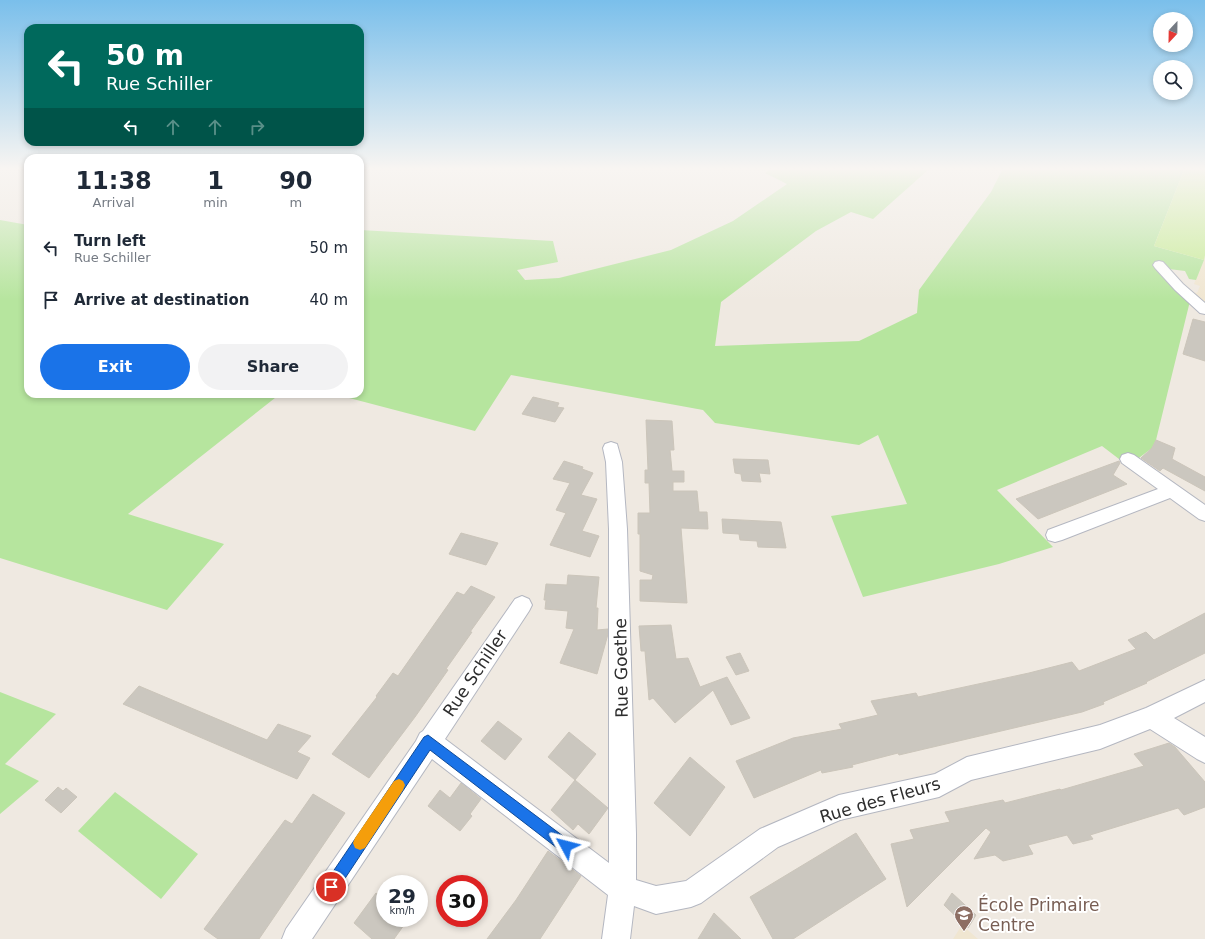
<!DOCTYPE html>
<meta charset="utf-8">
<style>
body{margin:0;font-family:"DejaVu Sans",sans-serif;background:#f2f2f3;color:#1f2937;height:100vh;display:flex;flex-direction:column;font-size:15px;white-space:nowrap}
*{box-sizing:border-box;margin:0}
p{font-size:13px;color:#747a83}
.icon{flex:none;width:22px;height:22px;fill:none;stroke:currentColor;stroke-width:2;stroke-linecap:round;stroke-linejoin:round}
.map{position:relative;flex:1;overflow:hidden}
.panel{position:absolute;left:24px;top:154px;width:340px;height:244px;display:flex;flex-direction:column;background:#fff;border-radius:12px;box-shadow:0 2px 6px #0003}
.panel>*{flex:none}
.top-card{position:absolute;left:24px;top:24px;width:340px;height:122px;border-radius:12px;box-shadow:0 2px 6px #0003;background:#00695c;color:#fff;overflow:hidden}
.needle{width:26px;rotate:202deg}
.tools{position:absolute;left:1153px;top:12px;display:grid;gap:8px}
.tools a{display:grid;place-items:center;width:40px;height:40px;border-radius:50%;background:#fff;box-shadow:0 2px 6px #0003;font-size:20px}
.speed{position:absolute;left:376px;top:875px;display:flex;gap:8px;font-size:20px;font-weight:700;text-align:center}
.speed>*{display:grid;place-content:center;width:52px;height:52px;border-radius:50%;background:#fff;box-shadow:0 2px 6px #0003;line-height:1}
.speed small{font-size:10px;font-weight:400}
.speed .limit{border:6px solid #d22;background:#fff;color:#111}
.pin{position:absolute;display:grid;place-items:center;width:34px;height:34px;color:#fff;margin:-17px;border:2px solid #fff;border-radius:50%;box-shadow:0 1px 4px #0007}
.me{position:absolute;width:44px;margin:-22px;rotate:308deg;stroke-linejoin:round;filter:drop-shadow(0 0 3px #0008)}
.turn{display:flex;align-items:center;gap:14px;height:84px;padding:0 16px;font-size:18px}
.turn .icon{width:52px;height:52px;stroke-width:2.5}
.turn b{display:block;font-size:28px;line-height:34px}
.lanes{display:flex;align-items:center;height:38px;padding:0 16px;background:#0003;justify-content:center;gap:20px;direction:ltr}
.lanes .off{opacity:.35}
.eta{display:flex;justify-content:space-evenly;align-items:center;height:68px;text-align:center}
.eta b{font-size:24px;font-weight:600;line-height:28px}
.cta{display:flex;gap:8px;margin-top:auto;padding:8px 16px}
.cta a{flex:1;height:46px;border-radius:24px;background:#1a73e8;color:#fff;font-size:16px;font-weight:600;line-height:46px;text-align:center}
.cta a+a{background:#f2f2f3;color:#1f2937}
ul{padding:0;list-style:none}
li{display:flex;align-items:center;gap:12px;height:52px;padding:0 16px}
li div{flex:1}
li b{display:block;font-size:15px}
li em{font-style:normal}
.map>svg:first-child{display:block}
.education{fill:#f0e6d1}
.green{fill:#b6e59e}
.pitch{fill:#c9ec9a}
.building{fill:#cbc7bf;stroke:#cbc5ba}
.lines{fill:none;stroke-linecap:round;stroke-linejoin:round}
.minor-casing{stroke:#b4b7c1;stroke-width:2}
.minor{fill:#fff;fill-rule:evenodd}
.route{fill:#1a73e8;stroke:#114b97}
.slow{fill:#f59e0b}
.labels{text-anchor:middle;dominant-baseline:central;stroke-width:4;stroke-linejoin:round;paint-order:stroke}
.near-street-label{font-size:17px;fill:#2e2e2e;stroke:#fff}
.near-education-label{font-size:17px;fill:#785e54;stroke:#fff;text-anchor:start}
</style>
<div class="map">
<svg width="1205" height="939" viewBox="0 0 1205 939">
<rect width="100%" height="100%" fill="#efe9e1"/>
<!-- education -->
<path class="education" d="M1205 255V304L1192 292 1197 293 1200 286 1194 284Z
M962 925 978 939H953Z"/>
<!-- green -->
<path class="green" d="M769 170H928L873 219 851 212 816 231 721 302 715 346 859 341 917 313 919 290 991 192 1002 170H1184L1154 246 1204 260 1196 280 1189 279 1185 271 1169 269 1190 301 1156 440 1152 448 1135 461 1128 456 1119 459 1102 446 997 490 1053 547 999 564 863 597 831 516 907 504 878 435 859 445 715 423 703 410 511 375 475 431 334 394H360V230L553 241 558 262 517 270 525 280 559 278 671 250 733 221 787 184 765 173Z
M0 220 28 225V394H280L128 514 224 544 167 610 0 558Z
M0 692 56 714 5 764 39 781 0 814Z
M115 792 198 854 161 899 78 831Z"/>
<!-- pitch -->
<path class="pitch" d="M1184 170H1205V255L1204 260 1154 246Z"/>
<!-- building -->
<path class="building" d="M1193 319 1205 322V361L1183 354Z
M533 397 559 403 557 407 564 408 555 422 522 414Z
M646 420 672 421 674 450H670L672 471H684V482H673V491H697L699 512H707L708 529 681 528 687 603 640 601V580H652L653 575 640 571V534H638V513H650L649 483H645V470H648Z
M1156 440 1175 448 1172 459 1205 477V491L1163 468 1160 471 1141 458 1152 448Z
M733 459 768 460 770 474 759 473 761 482 742 481 741 474 735 473Z
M564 461 583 467 582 469 593 473 581 495 597 499 582 531 599 536 590 557 550 545 566 513 556 510 570 483 553 479Z
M1119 461 1120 463 1113 475 1127 484 1038 519 1016 499Z
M722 519 781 522 786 548 758 547 757 541 740 540 739 534 723 533Z
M461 533 498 543 486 565 449 554Z
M568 575 599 577 596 608H598L597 630 608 629V634L597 674 560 663 574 629 566 628 568 611 545 609 546 600H544L546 584 567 585Z
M471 586 495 597 470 632H472L446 669 448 670 415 717 369 778 332 754 377 697 376 696 393 673 398 676 457 592 464 595Z
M1205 613V653L1146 682 1147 683 1103 702 1104 704 1082 712 899 755 898 753 852 765 853 767 822 773 821 770 754 798 736 761 793 738 842 729 839 724 878 715 871 701 916 693 918 697 1029 673 1072 662 1079 671 1136 649 1128 640 1146 632 1154 640Z
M671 625 676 659 688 658 700 687 727 677 750 718 731 725 713 690 675 723 653 698 649 700 645 651H641L639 626Z
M740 653 749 671 736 675 726 657Z
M139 686 267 740 278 724 311 736 297 752 310 758 297 779 123 704Z
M498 721 522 739 505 760 481 741Z
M569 732 596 754 575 780 548 757Z
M1169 743 1175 747 1205 782V807L1184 815 1178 808 1090 835 1093 839 1073 844 1067 835 1028 845 1033 854 1003 861 995 855 974 859 991 832 986 828 907 907 891 844 914 839 910 830 950 822 945 812 1003 800 1005 803 1060 789 1061 790 1144 766 1134 754Z
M690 757 725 787 690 836 654 803Z
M575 780 608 808 589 834 578 824 573 830 551 810Z
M461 783 481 799 470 814 472 816 460 831 428 806 440 790 450 798Z
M58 787 63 791 66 788 77 797 61 813 45 800Z
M313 794 345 813 259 939H218L204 929 285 820 292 824Z
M856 833 886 879 793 939H773L750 897Z
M548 851 581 876 540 939H487L516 900Z
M376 893 385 900V918H409L394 939H372L354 923Z
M952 893 976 915 968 928 944 905Z
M714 913 741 939H698Z"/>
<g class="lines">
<defs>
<path id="minor" d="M1159 261 1163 262 1183 284 1205 303V314L1200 313 1175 290 1155 268 1153 265 1155 262Z
M611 442 617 444 622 462 627 529 636 834V880L656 886 686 881 760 829 839 795 935 774 967 757 1100 725 1146 708 1205 680V702L1174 718 1205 737V763L1197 759 1150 729 1100 749 971 780 939 797 840 820 778 847 701 903 691 907 656 914 634 906 630 939H602L608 895 432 759 312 939H282L286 929 416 741 420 733 423 731 515 599 522 596 529 599 532 605 529 611 445 739 609 863V529L606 462 603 448 605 444Z
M1128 453 1134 455 1205 505V521L1199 519 1170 498 1062 540 1055 542 1048 540 1046 535 1048 530 1158 489 1122 463 1120 459 1122 455Z"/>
</defs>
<!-- minor casing -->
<use href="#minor" class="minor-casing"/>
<!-- minor -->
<use href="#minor" class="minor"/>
</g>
<!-- sky -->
<linearGradient id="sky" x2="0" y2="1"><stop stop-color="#7abfeb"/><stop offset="0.56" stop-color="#f8f5f2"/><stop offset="1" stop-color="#f8f5f2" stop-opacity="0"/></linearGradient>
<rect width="1205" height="301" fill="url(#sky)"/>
<!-- route -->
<path class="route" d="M428 735 571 842 573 846 571 851 566 853 561 851 430 750 336 892 331 894 326 892 324 887 326 882 424 737Z"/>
<!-- slow -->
<path class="slow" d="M399 779 403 781 405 785 403 790 365 848 360 850 355 848 353 843 355 838 394 781Z"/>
<!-- icons -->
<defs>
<symbol id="school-pin" viewBox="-11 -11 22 30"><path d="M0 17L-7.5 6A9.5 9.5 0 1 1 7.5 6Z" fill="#8d6e63" stroke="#fff"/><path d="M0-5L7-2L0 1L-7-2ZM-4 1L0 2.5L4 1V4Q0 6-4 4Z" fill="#fff"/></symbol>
</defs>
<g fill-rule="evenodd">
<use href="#school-pin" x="953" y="904" width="22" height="30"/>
</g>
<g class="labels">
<!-- near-street labels -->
<g class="near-street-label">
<text transform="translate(621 668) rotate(-91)">Rue Goethe</text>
<text transform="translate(475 673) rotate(-56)">Rue Schiller</text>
<text transform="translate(880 800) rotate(-16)">Rue des Fleurs</text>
</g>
<!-- near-education labels -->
<g class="near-education-label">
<text x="978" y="905">École Primaire<tspan x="978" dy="20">Centre</tspan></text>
</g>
</g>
</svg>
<div class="tools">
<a><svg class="needle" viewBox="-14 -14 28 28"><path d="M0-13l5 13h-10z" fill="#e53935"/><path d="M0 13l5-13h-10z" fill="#747a83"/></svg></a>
<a><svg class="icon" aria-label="search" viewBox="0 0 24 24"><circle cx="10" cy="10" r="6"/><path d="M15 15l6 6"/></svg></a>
</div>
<div class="speed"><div>29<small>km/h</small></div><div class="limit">30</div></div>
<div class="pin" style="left:331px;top:887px;background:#d93025"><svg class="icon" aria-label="arrive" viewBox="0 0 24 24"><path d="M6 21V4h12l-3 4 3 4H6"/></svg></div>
<svg class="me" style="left:566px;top:846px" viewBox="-20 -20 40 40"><path d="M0-17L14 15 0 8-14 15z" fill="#1a73e8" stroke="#fff" stroke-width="4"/></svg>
<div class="top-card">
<div class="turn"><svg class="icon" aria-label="left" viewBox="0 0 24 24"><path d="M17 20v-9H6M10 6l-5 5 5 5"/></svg><div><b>50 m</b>Rue Schiller</div></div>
<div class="lanes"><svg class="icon" aria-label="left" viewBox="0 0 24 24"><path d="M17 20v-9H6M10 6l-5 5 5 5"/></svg><svg class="icon off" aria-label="ahead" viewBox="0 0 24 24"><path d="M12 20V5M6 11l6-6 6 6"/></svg><svg class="icon off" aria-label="ahead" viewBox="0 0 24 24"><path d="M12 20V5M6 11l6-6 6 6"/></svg><svg class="icon off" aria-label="right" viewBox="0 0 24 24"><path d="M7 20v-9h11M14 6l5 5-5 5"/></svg></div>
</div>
<section class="panel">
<div class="eta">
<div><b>11:38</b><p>Arrival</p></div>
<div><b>1</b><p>min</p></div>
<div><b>90</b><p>m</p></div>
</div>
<ul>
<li><svg class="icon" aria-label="left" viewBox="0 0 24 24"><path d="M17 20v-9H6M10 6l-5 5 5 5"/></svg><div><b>Turn left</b><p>Rue Schiller</p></div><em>50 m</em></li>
<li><svg class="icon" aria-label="arrive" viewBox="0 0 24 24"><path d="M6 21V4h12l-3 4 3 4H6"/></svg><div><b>Arrive at destination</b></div><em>40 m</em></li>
</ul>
<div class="cta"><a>Exit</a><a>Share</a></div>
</section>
</div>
